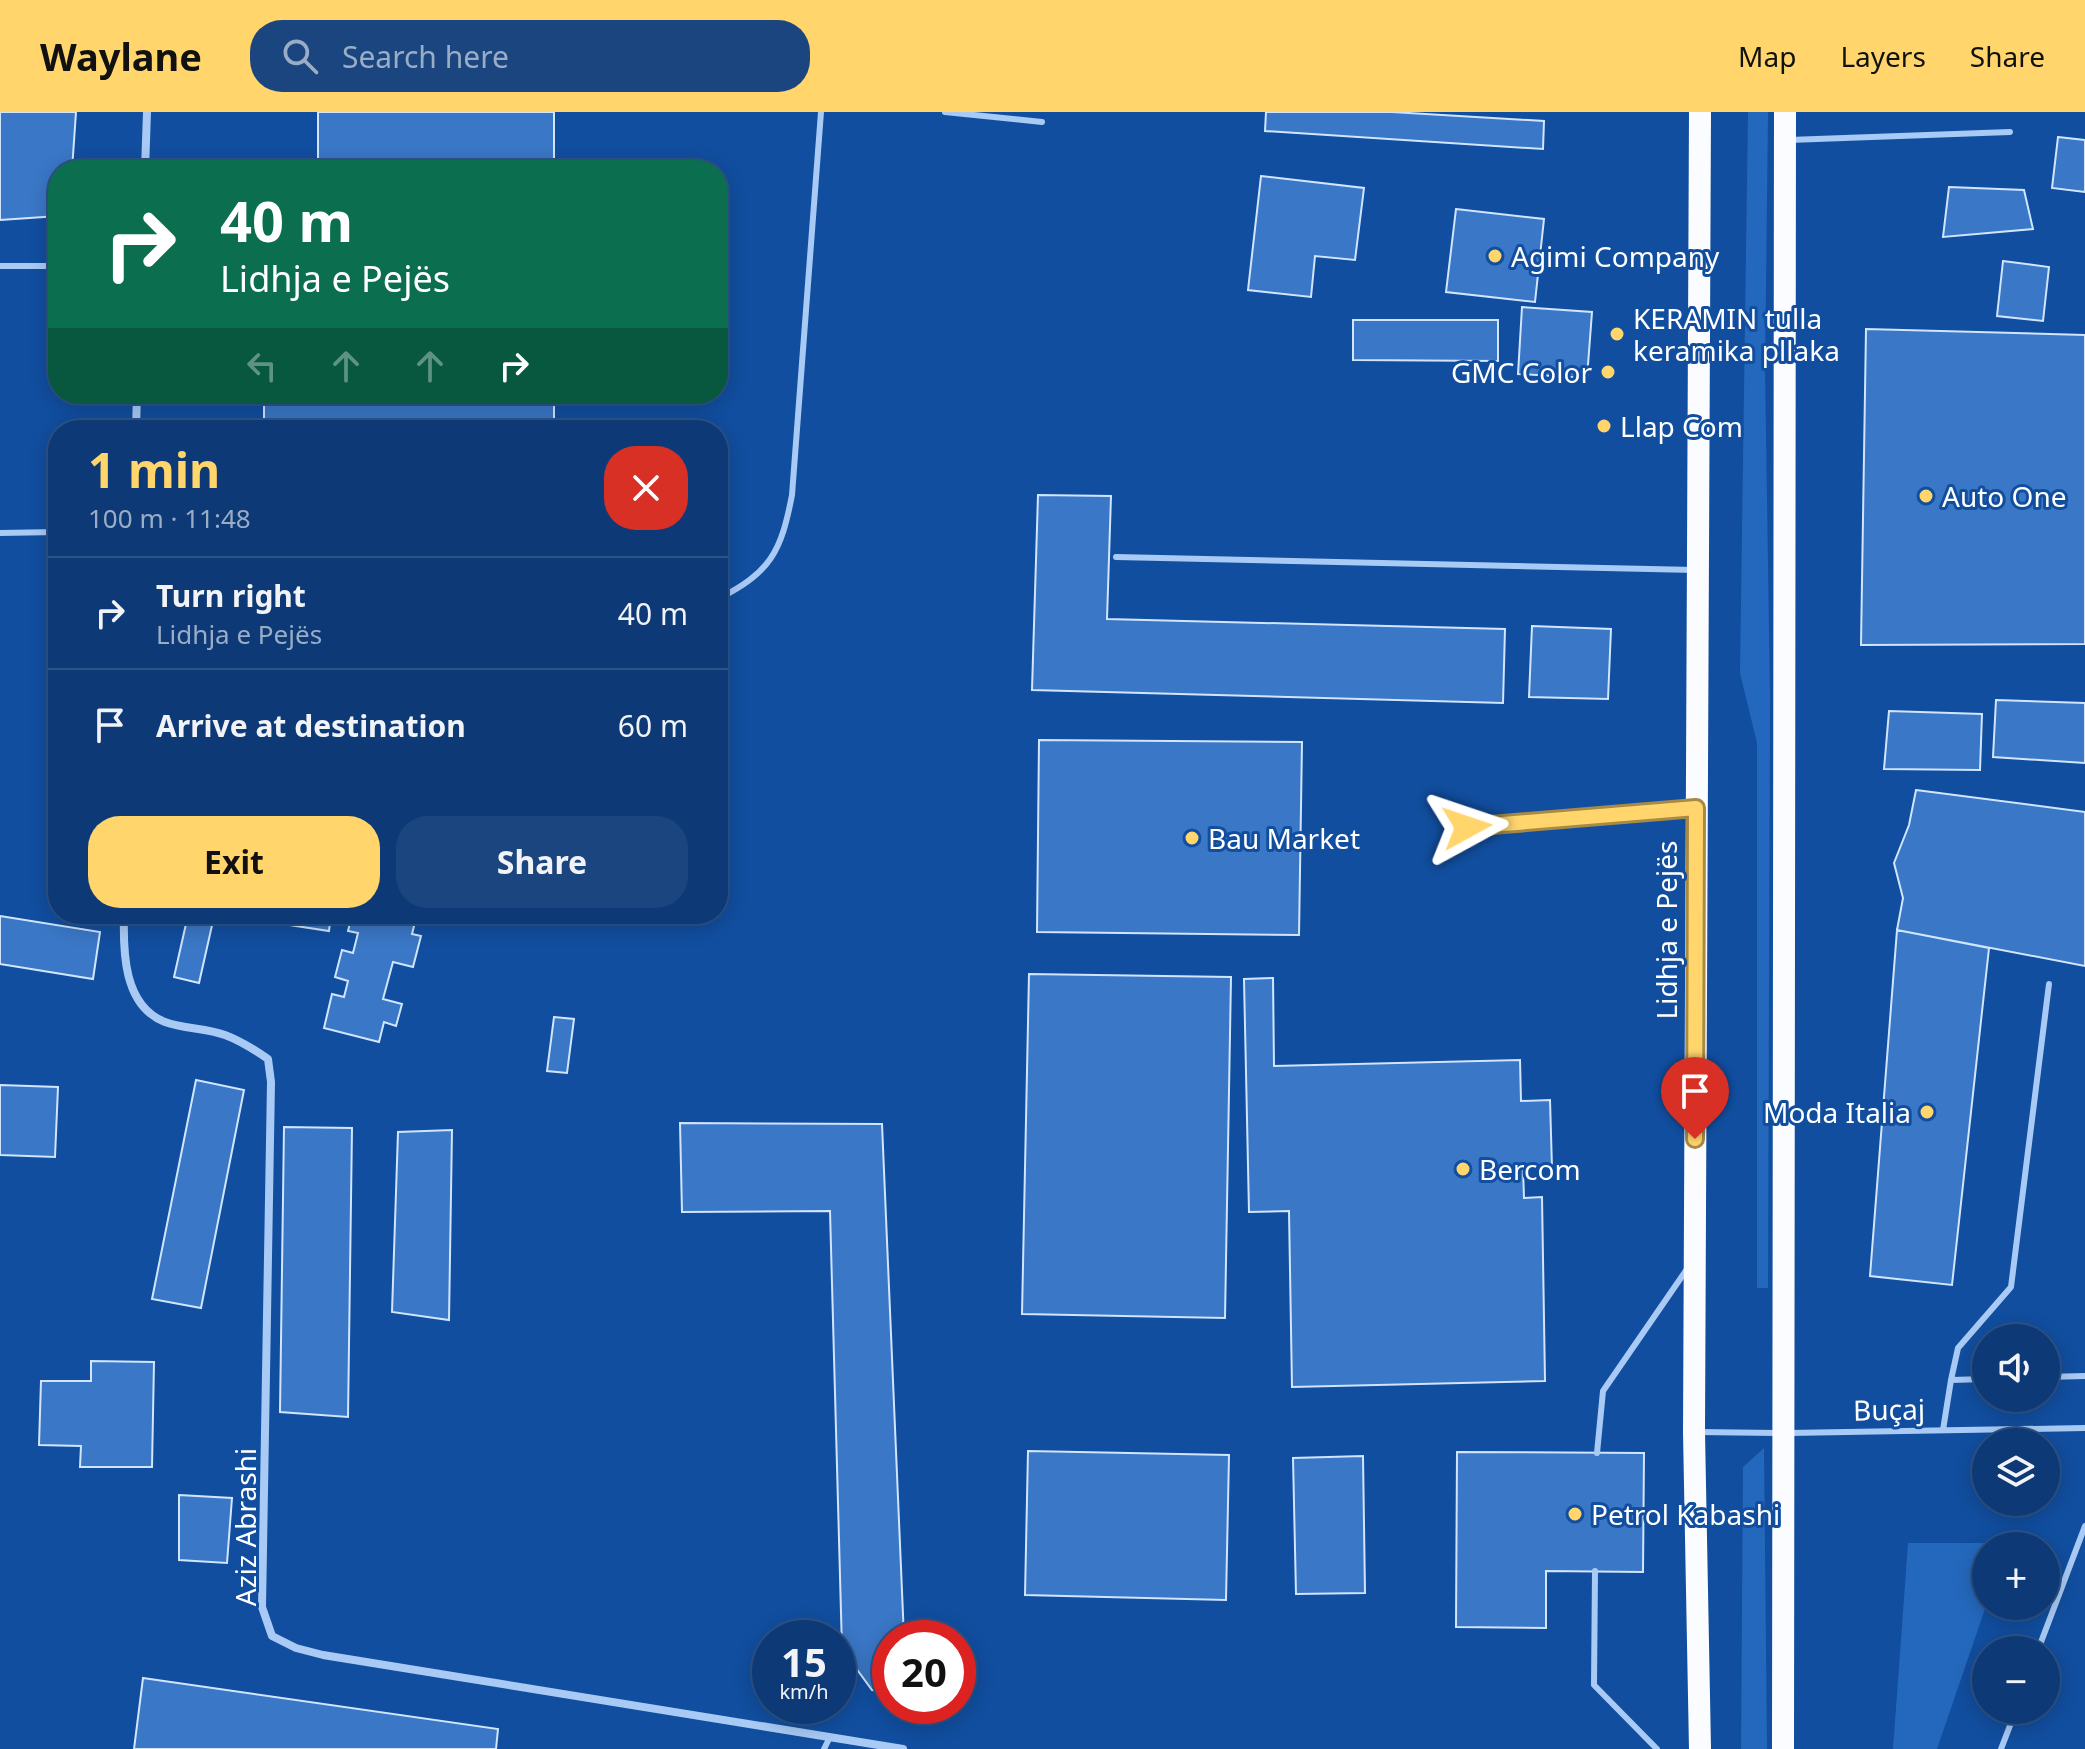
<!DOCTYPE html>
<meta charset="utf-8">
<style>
body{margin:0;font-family:"Noto Sans",sans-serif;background:#1b457f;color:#f1f3f6;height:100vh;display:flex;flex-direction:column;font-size:30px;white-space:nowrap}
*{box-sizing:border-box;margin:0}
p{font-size:26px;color:#9aadc6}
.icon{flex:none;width:44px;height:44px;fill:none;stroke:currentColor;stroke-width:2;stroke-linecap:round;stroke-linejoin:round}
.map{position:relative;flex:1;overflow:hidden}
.drawer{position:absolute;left:48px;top:308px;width:680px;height:504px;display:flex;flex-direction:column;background:#0d3a77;border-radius:32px;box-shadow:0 4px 20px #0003,0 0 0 2px #2d5489}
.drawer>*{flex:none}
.guide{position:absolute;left:48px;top:48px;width:680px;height:244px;border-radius:32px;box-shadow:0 4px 20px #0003,0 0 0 2px #2d5489;background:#0b6e4f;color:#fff;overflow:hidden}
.fabs{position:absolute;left:1972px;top:1212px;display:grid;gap:16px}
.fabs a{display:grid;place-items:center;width:88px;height:88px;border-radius:50%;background:#0d3a77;box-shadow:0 4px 20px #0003,0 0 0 2px #2d5489;font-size:40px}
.speed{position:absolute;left:752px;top:1508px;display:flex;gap:16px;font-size:40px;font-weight:700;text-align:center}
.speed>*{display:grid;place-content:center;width:104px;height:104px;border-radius:50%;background:#0d3a77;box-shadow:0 4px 20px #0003,0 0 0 2px #2d5489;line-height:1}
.speed small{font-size:20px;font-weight:400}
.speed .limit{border:12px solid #d22;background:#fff;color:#111}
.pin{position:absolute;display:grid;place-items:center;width:68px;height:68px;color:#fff;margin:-82px -34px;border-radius:50% 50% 50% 0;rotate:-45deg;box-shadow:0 0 8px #0007}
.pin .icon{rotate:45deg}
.me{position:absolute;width:88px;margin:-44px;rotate:85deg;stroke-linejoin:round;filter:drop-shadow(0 0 6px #0008)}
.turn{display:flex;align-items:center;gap:28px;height:168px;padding:0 40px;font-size:36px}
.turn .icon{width:104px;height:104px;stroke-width:2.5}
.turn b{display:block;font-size:56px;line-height:68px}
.lanes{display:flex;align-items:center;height:76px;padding:0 40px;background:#0003;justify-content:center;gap:40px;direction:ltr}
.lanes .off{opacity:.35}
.round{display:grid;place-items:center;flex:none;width:84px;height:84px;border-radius:32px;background:#1b457f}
.head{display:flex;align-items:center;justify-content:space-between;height:136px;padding:0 40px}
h1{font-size:48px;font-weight:700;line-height:60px;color:#ffd56c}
.cta{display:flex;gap:16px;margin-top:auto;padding:16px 40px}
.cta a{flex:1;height:92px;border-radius:32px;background:#ffd56c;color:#111;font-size:32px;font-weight:700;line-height:92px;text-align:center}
.cta a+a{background:#1b457f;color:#f1f3f6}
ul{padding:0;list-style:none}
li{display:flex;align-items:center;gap:24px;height:112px;padding:0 40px;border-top:2px solid #2d5489}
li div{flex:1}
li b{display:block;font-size:30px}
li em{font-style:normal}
header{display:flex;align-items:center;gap:48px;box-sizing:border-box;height:112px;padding:0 40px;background:#ffd56c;color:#111}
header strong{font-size:38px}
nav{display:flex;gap:44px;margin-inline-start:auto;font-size:28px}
.search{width:560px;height:72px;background:#1b457f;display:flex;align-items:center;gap:20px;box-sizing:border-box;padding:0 28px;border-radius:32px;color:#9aadc6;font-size:30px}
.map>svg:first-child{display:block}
.green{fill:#2468bd}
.building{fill:#3a77c6;stroke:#d1e5fe;stroke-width:2}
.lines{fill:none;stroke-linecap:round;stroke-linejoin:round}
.service{stroke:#a8caf5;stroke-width:6}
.minor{stroke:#a8caf5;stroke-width:8}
.trunk{stroke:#fafcff;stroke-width:22}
.route-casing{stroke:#a68a46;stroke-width:20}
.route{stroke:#ffd56c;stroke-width:14}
.poi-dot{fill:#ffd56c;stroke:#114e9f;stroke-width:3}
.labels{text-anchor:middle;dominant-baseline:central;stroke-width:6;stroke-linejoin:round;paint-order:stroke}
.poi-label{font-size:28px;fill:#fff;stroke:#114e9f;text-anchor:start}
.street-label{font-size:28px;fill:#fff;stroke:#114e9f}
</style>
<header>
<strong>Waylane</strong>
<div class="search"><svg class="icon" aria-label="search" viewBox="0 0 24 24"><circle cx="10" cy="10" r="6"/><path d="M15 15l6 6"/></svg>Search here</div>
<nav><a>Map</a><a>Layers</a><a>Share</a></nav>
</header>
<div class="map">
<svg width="2085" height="1637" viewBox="0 0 2085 1637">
<rect width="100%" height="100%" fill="#114e9f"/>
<!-- green -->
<path class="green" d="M1748 0H1768L1765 257 1770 585 1768 1176H1757V631L1740 561Z
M1764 1336 1767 1637H1741L1743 1355Z
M1908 1431H2008L2007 1434H1986V1494L1937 1637H1893Z"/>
<!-- building -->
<path class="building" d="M0 0H76L72 58H58V104L0 108Z
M318 0H554V58H318Z
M1266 0H1392L1544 9 1543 37 1265 19Z
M2058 25 2085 28V80L2052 76Z
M1261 64 1364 76 1355 148 1315 144 1311 185 1248 178Z
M1949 75 2024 78 2033 117 1943 125Z
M1456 97 1544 107 1535 190 1446 180Z
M2003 149 2049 155 2043 209 1997 204Z
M1522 195 1592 200 1587 266 1518 262Z
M1353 208H1498V249L1353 248Z
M1866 217 2085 223V532L1861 533Z
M264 282H554V318H264Z
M1038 383 1111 384 1107 507 1505 517 1503 591 1032 578Z
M1532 514 1611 517 1608 587 1529 585Z
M1996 588 2085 591V651L1993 645Z
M1889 599 1982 602 1980 658 1884 657Z
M1039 628 1302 630 1299 823 1037 820Z
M1916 678 2085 700V854L1897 818 1903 786 1894 751 1909 713Z
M278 802H331L329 819 276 811Z
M352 802H417L412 822 421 824 413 855 393 850 383 887 402 892 396 914 384 910 379 930 324 916 332 882 344 885 348 869 335 865 342 838 353 841 358 821 348 819Z
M188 803 213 809 199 871 174 865Z
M0 804 100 820 93 867 0 852Z
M1897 818 1989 836 1952 1173 1870 1164Z
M1029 862 1231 865 1225 1206 1022 1202Z
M1273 866 1274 954 1520 948 1521 989 1550 988 1552 1056H1523L1524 1086 1542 1085 1545 1269 1292 1275 1289 1099 1249 1100 1244 867Z
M554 905 574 907 567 961 547 959Z
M196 968 244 978 201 1196 152 1187Z
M0 973 58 975 55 1045 0 1043Z
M680 1011 882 1012 904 1526H890V1580L872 1578 842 1537 830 1099 682 1100Z
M284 1015 352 1016 348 1305 280 1300Z
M452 1018 449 1208 392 1200 398 1020Z
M91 1249 154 1250 152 1355H80L81 1334 39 1333 41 1269H91Z
M1028 1339 1229 1343 1226 1488 1025 1483Z
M1457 1340 1644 1341 1643 1460 1546 1459V1516L1456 1515Z
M1363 1344 1365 1481 1296 1482 1293 1346Z
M179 1383 232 1386 227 1451 179 1448Z
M143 1566 498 1617 496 1637H134Z"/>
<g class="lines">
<!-- service -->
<path class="service" d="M945 0 1042 10
M1789 28 2010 20
M0 154H58
M0 421 58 420
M1116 445 1695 458
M718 487C771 460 781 440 792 383L821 0
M1467 715 1693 697
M2046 1265 2085 1264
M1951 1268 1958 1236 2011 1175 2049 872
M1943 1318 1951 1268 1986 1267
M1697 1320 1777 1321
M1789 1321 2085 1316
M1597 1341 1603 1279 1687 1157
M1595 1459 1594 1573 1657 1637
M2038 1538 2085 1414
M824 1637 830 1625
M2001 1637 2016 1598"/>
<!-- minor -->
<path class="minor" d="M145 58 147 0
M136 318 137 282
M124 802C123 838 123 894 165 910 184 917 206 916 225 923 241 929 255 938 268 947L271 970 262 1495 272 1524 296 1536 323 1543 903 1637"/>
<!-- trunk -->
<path class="trunk" d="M1700 0 1694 1320 1700 1637
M1783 1637 1785 0"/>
</g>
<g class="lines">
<defs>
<path id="route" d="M1467 715 1696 696 1695 1027"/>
</defs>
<!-- route casing -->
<use href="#route" class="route-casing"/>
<!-- route -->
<use href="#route" class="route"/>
</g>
<!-- markers -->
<g class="poi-dot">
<circle cx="1495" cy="144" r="8"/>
<circle cx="1617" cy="222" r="8"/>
<circle cx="1608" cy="260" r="8"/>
<circle cx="1604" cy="314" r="8"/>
<circle cx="1926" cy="384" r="8"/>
<circle cx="1192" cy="726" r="8"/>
<circle cx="1927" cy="1000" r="8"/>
<circle cx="1463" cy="1057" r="8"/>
<circle cx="1575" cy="1402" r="8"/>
</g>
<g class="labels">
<!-- poi labels -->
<g class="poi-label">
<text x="1511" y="144">Agimi Company</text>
<text x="1633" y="206">KERAMIN tulla<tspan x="1633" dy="32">keramika pllaka</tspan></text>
<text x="1592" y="260" text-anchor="end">GMC Color</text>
<text x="1620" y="314">Llap Com</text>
<text x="1942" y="384">Auto One</text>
<text x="1208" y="726">Bau Market</text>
<text x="1911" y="1000" text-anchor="end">Moda Italia</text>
<text x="1479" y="1057">Bercom</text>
<text x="1591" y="1402">Petrol Kabashi</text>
</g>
<!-- street labels -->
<g class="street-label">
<text transform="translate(1666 818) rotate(-90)">Lidhja e Pejës</text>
<text transform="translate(1889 1297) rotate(-1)">Buçaj</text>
<text transform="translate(245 1415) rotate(-90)">Aziz Abrashi</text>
</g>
</g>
</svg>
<div class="fabs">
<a><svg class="icon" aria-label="sound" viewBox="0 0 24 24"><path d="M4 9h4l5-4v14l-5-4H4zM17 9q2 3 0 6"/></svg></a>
<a><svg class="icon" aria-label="layers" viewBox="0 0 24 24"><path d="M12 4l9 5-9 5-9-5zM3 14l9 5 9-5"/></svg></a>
<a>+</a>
<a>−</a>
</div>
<div class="speed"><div>15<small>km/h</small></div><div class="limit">20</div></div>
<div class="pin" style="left:1695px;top:1027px;background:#d93025"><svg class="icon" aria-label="arrive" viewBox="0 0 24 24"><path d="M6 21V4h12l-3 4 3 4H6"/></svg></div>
<svg class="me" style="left:1467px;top:715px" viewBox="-20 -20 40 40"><path d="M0-17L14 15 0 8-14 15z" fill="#ffd56c" stroke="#fff" stroke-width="4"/></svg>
<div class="guide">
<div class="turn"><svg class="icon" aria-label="right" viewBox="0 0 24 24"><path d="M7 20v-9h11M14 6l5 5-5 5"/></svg><div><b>40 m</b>Lidhja e Pejës</div></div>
<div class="lanes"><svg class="icon off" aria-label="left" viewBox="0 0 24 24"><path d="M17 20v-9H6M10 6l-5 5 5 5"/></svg><svg class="icon off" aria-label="ahead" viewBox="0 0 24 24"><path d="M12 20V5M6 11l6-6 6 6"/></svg><svg class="icon off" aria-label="ahead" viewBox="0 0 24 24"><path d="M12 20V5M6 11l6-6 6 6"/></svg><svg class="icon" aria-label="right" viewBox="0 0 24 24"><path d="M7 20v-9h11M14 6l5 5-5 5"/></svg></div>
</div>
<section class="drawer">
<div class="head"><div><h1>1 min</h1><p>100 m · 11:48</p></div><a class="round" style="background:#d93025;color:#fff"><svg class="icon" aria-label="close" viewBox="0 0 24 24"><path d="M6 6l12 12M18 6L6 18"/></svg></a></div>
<ul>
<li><svg class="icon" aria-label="right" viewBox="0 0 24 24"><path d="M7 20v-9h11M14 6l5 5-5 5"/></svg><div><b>Turn right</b><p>Lidhja e Pejës</p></div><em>40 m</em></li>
<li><svg class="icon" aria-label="arrive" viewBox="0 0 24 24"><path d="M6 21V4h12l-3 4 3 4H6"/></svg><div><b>Arrive at destination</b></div><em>60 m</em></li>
</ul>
<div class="cta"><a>Exit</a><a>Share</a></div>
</section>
</div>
